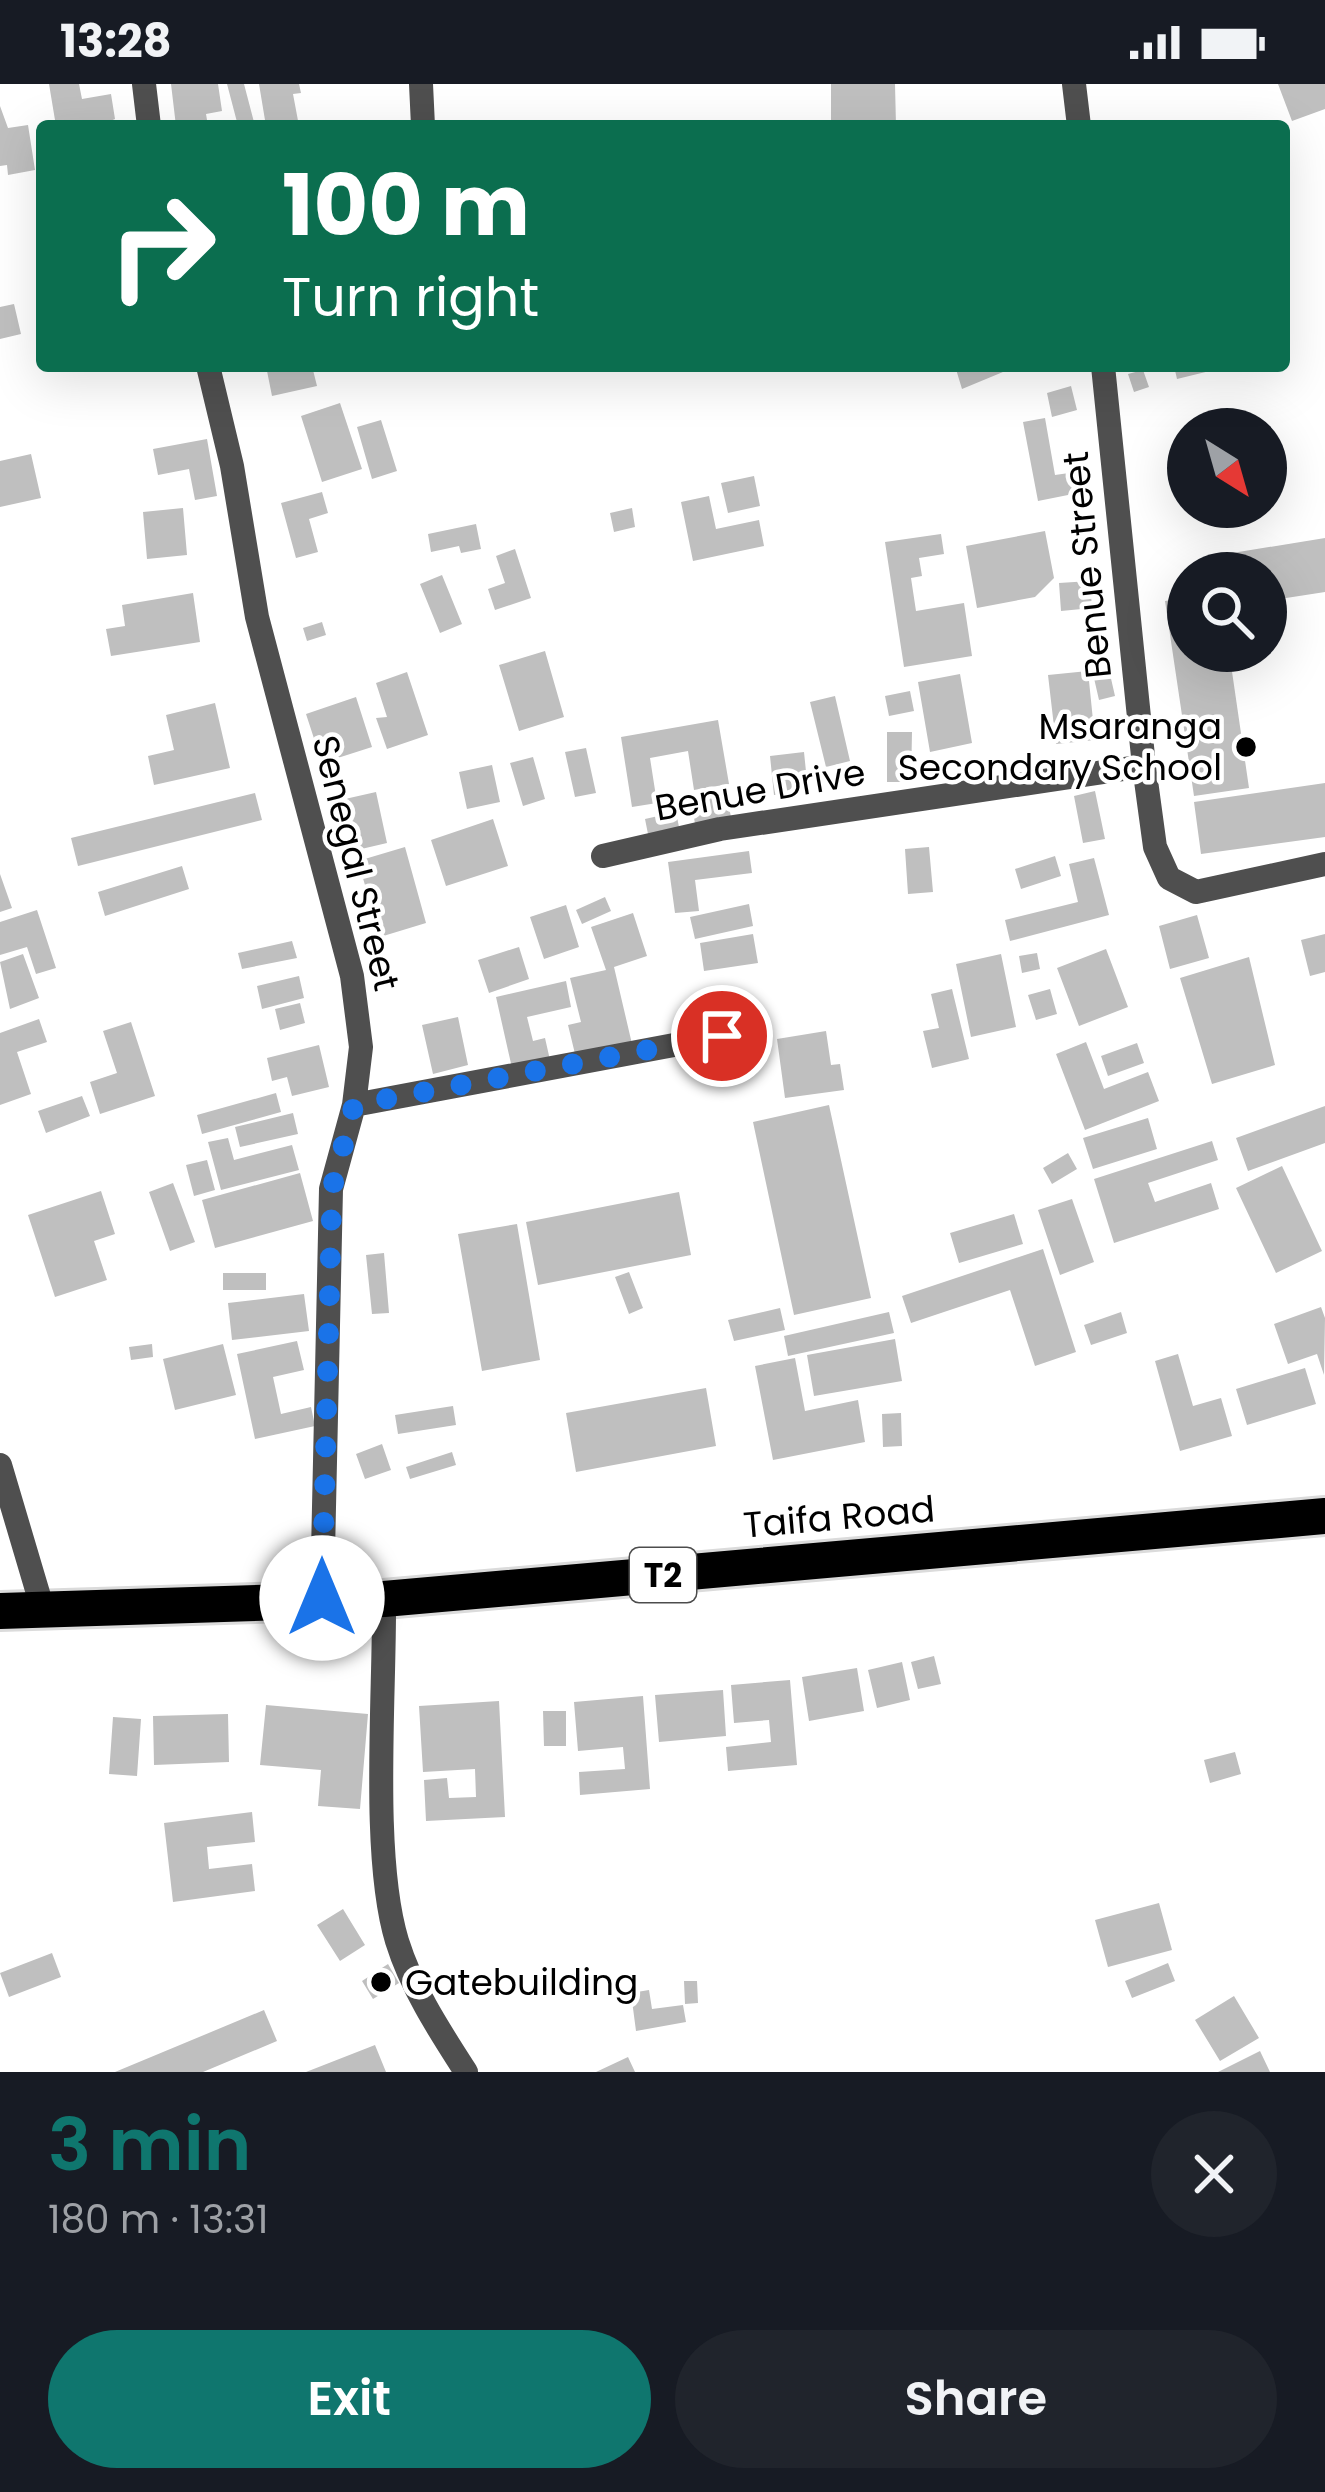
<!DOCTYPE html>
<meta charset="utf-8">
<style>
body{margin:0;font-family:Poppins,sans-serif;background:#20242c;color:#f1f3f6;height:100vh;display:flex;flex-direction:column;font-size:45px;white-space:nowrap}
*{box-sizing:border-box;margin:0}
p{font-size:39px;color:#9ea1a6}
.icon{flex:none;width:66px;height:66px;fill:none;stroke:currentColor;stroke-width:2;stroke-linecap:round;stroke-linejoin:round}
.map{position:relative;height:1988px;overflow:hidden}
.panel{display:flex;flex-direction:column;background:#171b24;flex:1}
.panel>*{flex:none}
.guide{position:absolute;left:36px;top:36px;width:1254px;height:252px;border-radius:12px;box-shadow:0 12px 48px #0002;background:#0b6e4f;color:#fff;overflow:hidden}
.needle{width:78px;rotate:143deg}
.fabs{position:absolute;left:1167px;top:324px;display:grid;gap:24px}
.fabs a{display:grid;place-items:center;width:120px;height:120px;border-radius:50%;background:#171b24;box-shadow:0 12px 48px #0002;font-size:60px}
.pin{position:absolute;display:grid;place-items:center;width:102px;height:102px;color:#fff;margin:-51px;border:6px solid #fff;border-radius:50%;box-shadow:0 3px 12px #0007}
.me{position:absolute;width:132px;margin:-66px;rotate:0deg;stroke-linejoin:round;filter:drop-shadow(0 0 9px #0008)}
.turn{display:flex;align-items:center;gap:42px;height:252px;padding:0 48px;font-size:54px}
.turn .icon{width:156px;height:156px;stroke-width:2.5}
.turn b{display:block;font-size:84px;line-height:102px}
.round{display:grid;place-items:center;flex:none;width:126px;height:126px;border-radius:63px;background:#20242c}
.overview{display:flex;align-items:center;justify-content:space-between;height:204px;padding:0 48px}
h1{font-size:72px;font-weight:600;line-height:90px;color:#0f766e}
.button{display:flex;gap:24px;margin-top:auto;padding:24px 48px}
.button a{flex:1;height:138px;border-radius:72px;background:#0f766e;color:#fff;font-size:48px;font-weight:600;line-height:138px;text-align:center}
.button a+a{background:#20242c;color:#f1f3f6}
.status{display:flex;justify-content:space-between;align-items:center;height:84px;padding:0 60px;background:#171b24;direction:ltr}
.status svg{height:33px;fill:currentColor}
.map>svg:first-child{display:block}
.building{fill:#bfbfbf}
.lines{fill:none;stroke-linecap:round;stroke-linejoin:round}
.highway-casing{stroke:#dbdbdb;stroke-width:42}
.street{stroke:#4f4f4f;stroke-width:24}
.highway{stroke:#000;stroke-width:36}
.route{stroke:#1a73e8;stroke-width:21;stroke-dasharray:0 37.8}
.poi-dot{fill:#000;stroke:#fff;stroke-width:4.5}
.labels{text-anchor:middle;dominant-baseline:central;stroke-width:9;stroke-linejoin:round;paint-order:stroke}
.shield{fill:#fff;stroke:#4c4c4c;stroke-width:3}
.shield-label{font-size:33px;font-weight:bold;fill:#000}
.street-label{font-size:36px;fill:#000;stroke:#fff}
.poi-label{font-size:36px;fill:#000;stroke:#fff;text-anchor:end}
</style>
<div class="status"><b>13:28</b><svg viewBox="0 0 49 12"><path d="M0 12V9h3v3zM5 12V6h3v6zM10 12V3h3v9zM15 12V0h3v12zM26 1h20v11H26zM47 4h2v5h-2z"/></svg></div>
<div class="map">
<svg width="1325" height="1988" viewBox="0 0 1325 1988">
<rect width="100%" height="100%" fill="#fff"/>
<!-- building -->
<path class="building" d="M49 0H79L82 15 111 10 115 35 99 42H56Z
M171 0H218L222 27 206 30 208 42H176Z
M227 0H244L255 42H229L237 38Z
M259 0H299L301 9 293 10 299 42H266Z
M831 0H895L896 42H831Z
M1278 0H1325V25L1292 37Z
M0 22 8 44 28 41 35 86 8 91 7 81 0 82Z
M14 220 21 250 0 255V223Z
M266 282H312L317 302 272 312Z
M955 282H1015V283L962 305Z
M1174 282H1222V284L1177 295Z
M1143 286 1149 303 1134 308 1128 290Z
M1071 302 1077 326 1052 333 1047 309Z
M340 319 362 385 322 398 301 332Z
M1045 334 1055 391 1069 389 1073 410 1038 417 1023 338Z
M381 336 397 387 372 395 357 343Z
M207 355 217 412 195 416 189 385 158 391 153 365Z
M31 370 41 414 0 423V377Z
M754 392 760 422 728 429 721 399Z
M322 408 328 429 309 435 318 468 296 474 281 419Z
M709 412 716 445 759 436 764 462 693 477 681 418Z
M183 424 187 471 147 475 143 428Z
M632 424 635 443 614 448 610 429Z
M476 440 481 465 461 469 459 462 431 468 428 450Z
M1045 447 1054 494 1035 513 977 524 966 462Z
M941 450 944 470 919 474 922 492 911 494 916 527 964 519 972 572 904 583 885 458Z
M1325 454V508L1266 517V489H1223L1220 471Z
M515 465 531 514 495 526 488 505 505 499 496 472Z
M442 491 462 540 440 549 420 500Z
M1090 497 1092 524 1061 527 1059 499Z
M193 509 200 558 111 572 106 545 125 542 122 521Z
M1188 513V567H1229L1249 704 1194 712 1165 517Z
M322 538 326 551 307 557 303 544Z
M1104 564 1115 612 1099 616 1088 568Z
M545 567 564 633 519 647 499 581Z
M1088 587 1095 656 1056 660 1048 591Z
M407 588 428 651 387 665 376 634 387 633 376 599Z
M960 590 972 659 930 668 918 598Z
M910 607 914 627 889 632 885 612Z
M835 612 850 677 826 683 810 618Z
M356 613 372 663 322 679 306 630Z
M215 619 230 684 154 701 148 672 174 666 166 631Z
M718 636 729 700 694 706 688 667 650 674 657 719 632 723 621 653Z
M887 648H912L911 698H887Z
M586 664 596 709 575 713 565 668Z
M804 668 808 707 774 711 770 672Z
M533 673 545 715 523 722 510 679Z
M492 681 500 718 467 725 459 688Z
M1325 699V753L1201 770 1194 718Z
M1095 707 1105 755 1083 759 1074 712Z
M376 708 387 759 357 766 345 715Z
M726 708 731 733 695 740 691 714Z
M255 709 262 736 78 782 71 754Z
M676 728 679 743 648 750 645 735Z
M493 735 508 782 446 802 431 756Z
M405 763 426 839 380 853 358 777Z
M929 763 933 808 908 810 905 765Z
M749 767 752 789 695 796 699 827 675 829 668 778Z
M1055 772 1061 792 1021 805 1015 785Z
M1094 774 1109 831 1010 857 1005 836 1078 818 1069 780Z
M182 782 189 805 105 832 98 808Z
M0 790 12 824 0 828Z
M605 813 611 827 582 840 576 826Z
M749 820 753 842 695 855 690 833Z
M566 821 579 863 544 875 530 833Z
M37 826 56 884 36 890 27 863 0 871V838Z
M633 829 647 872 614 883 632 960 576 974 568 941 581 938 570 894 606 886 591 843Z
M1197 831 1209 874 1170 885 1159 842Z
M753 850 758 879 704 887 700 859Z
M1325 850V888L1310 892 1301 856Z
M292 857 297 874 242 885 238 869Z
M519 863 529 895 489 909 478 876Z
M1106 865 1128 923 1079 942 1057 884Z
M1037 869 1040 885 1022 889 1019 872Z
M23 870 39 914 10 925 0 878Z
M1001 870 1016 943 971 953 956 880Z
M1249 873 1275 981 1212 1000 1180 894Z
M299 892 304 914 262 925 257 902Z
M566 897 571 923 527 933 533 957 545 954 550 976 512 984 496 913Z
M952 905 969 975 932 984 923 947 939 944 931 910Z
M1050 905 1057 930 1036 936 1028 911Z
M300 919 305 939 280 946 275 925Z
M458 933 468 981 433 990 422 941Z
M39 935 47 958 17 968 31 1010 0 1021V949Z
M131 938 155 1012 100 1030 90 998 117 989 103 947Z
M826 947 831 981 840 980 844 1006 785 1014 777 955Z
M1086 958 1104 1005 1148 988 1159 1017 1085 1046 1056 970Z
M1137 959 1144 979 1108 992 1101 972Z
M319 961 329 1003 292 1012 287 993 272 997 267 974Z
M276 1009 281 1028 202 1050 197 1031Z
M82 1012 90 1032 46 1049 38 1027Z
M829 1021 871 1214 794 1231 753 1038Z
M1325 1022V1059L1248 1087 1236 1054Z
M293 1029 298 1050 240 1063 235 1043Z
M1148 1034 1157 1065 1093 1085 1083 1054Z
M228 1054 234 1076 292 1061 299 1086 221 1106 208 1058Z
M1212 1057 1218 1076 1148 1099 1155 1118 1211 1099 1219 1125 1114 1159 1094 1095Z
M1068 1069 1077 1085 1052 1100 1043 1084Z
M207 1076 215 1106 194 1112 186 1081Z
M1282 1082 1322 1167 1276 1189 1236 1104Z
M300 1089 313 1137 215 1164 202 1116Z
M173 1099 195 1158 170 1167 149 1108Z
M101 1107 115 1150 94 1157 107 1196 55 1213 28 1131Z
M679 1108 691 1171 538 1201 526 1138Z
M1072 1115 1094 1178 1060 1191 1038 1126Z
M1014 1130 1023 1160 959 1179 950 1149Z
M517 1140 540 1276 482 1287 458 1150Z
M1043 1165 1076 1268 1035 1282 1010 1206 911 1239 902 1212Z
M384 1169 389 1229 372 1230 366 1171Z
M629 1188 643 1224 629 1230 615 1193Z
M223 1189H266V1206H223Z
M304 1210 309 1247 232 1256 228 1219Z
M1321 1223 1325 1234 1324 1291 1317 1270 1288 1280 1274 1240Z
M780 1224 785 1246 734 1257 728 1236Z
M889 1228 894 1249 788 1272 784 1252Z
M1121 1228 1127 1249 1091 1261 1084 1241Z
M895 1255 902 1297 814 1312 807 1271Z
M297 1257 304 1286 273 1293 281 1330 311 1323 315 1342 255 1355 237 1270Z
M152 1260 153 1273 131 1276 129 1263Z
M223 1260 236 1311 175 1326 163 1275Z
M1178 1270 1193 1322 1221 1314 1232 1352 1180 1367 1155 1277Z
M795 1274 805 1327 858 1316 865 1358 773 1376 755 1282Z
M1305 1284 1316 1320 1247 1341 1236 1305Z
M706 1304 716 1362 576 1388 566 1329Z
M453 1322 456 1341 398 1350 395 1331Z
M901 1329 902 1362 883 1363 882 1330Z
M382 1360 391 1386 365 1395 356 1370Z
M452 1368 456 1381 410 1395 406 1383Z
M934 1572 941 1600 918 1605 911 1578Z
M902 1578 910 1616 877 1624 868 1586Z
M857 1584 864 1627 809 1637 802 1593Z
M790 1596 797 1681 728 1687 726 1663 771 1658 769 1636 734 1639 731 1601Z
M723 1606 726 1652 659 1658 655 1611Z
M643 1612 650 1705 580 1711 579 1688 625 1685 623 1663 578 1667 574 1618Z
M499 1617 505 1733 426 1737 424 1696 447 1694 449 1714 476 1713 475 1685 423 1688 419 1622Z
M266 1621 368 1630 360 1725 318 1722 321 1686 260 1681Z
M543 1627H566V1662H544Z
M228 1630 229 1678 154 1681 153 1632Z
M113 1633 141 1635 137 1692 109 1690Z
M1235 1668 1241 1690 1210 1699 1204 1676Z
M252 1728 255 1758 207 1763 209 1785 252 1780 255 1807 173 1818 164 1739Z
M1159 1819 1172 1866 1108 1883 1095 1836Z
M343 1825 365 1861 340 1877 317 1841Z
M52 1869 61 1893 9 1913 0 1889Z
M1168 1879 1175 1897 1132 1914 1125 1897Z
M388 1880 399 1899 373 1915 362 1897Z
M684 1897H697L698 1919 685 1920Z
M649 1906 652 1925 683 1921 686 1938 636 1947 631 1909Z
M1234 1912 1259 1954 1220 1977 1195 1936Z
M264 1926 277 1957 203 1988H115Z
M375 1961 386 1988H306Z
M1260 1967 1270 1988H1218Z
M628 1973 635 1988H596Z"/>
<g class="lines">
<defs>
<path id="highway" d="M0 1527 384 1515 1325 1432"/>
</defs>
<!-- highway casing -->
<use href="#highway" class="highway-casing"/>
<!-- street -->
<path class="street" d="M144 0 149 42
M421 0 423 42
M1074 0 1079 42
M208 282 232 382 257 533 352 892 361 963 354 1021 331 1105 322 1514
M1103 282 1144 682 1155 763 1169 794 1196 808 1325 780
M603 772 720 745 1144 682
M354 1021 722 952
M0 1381 43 1526
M384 1515C385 1609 371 1772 397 1857 412 1905 439 1946 466 1988"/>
<!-- highway -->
<use href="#highway" class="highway"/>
</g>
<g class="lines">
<!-- route -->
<path class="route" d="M322 1514 332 1105 354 1021 722 952"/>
</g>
<!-- markers -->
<g class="poi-dot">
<circle cx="1246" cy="663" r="12"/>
<circle cx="381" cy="1898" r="12"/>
</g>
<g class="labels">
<!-- shield labels -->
<rect class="shield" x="630" y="1464" width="66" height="54" rx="9"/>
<g class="shield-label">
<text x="663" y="1491">T2</text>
</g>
<!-- street labels -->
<g class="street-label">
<text transform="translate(1087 481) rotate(-96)">Benue Street</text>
<text transform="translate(760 706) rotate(-10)">Benue Drive</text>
<text transform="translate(356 779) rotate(76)">Senegal Street</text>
<text transform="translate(839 1433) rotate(-5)">Taifa Road</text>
</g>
<!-- poi labels -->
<g class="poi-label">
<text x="1222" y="642">Msaranga<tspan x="1222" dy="41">Secondary School</tspan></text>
<text x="405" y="1898" text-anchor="start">Gatebuilding</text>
</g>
</g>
</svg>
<div class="fabs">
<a><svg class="needle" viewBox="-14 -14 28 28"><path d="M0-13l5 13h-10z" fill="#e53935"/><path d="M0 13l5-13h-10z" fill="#9ea1a6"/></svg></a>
<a><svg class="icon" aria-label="search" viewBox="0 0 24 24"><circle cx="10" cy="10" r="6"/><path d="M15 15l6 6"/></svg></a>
</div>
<div class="pin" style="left:722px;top:952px;background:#d93025"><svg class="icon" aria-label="arrive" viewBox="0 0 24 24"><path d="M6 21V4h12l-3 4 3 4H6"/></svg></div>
<svg class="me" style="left:322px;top:1514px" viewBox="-20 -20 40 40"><circle r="19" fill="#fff"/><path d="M0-13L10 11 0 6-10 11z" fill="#1a73e8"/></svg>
<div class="guide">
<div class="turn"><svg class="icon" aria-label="right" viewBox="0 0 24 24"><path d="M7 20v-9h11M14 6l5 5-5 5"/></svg><div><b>100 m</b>Turn right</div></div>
</div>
</div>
<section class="panel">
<div class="overview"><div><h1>3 min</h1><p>180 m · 13:31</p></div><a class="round"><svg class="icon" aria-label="close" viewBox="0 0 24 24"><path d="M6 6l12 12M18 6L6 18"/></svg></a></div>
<div class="button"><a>Exit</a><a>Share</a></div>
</section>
